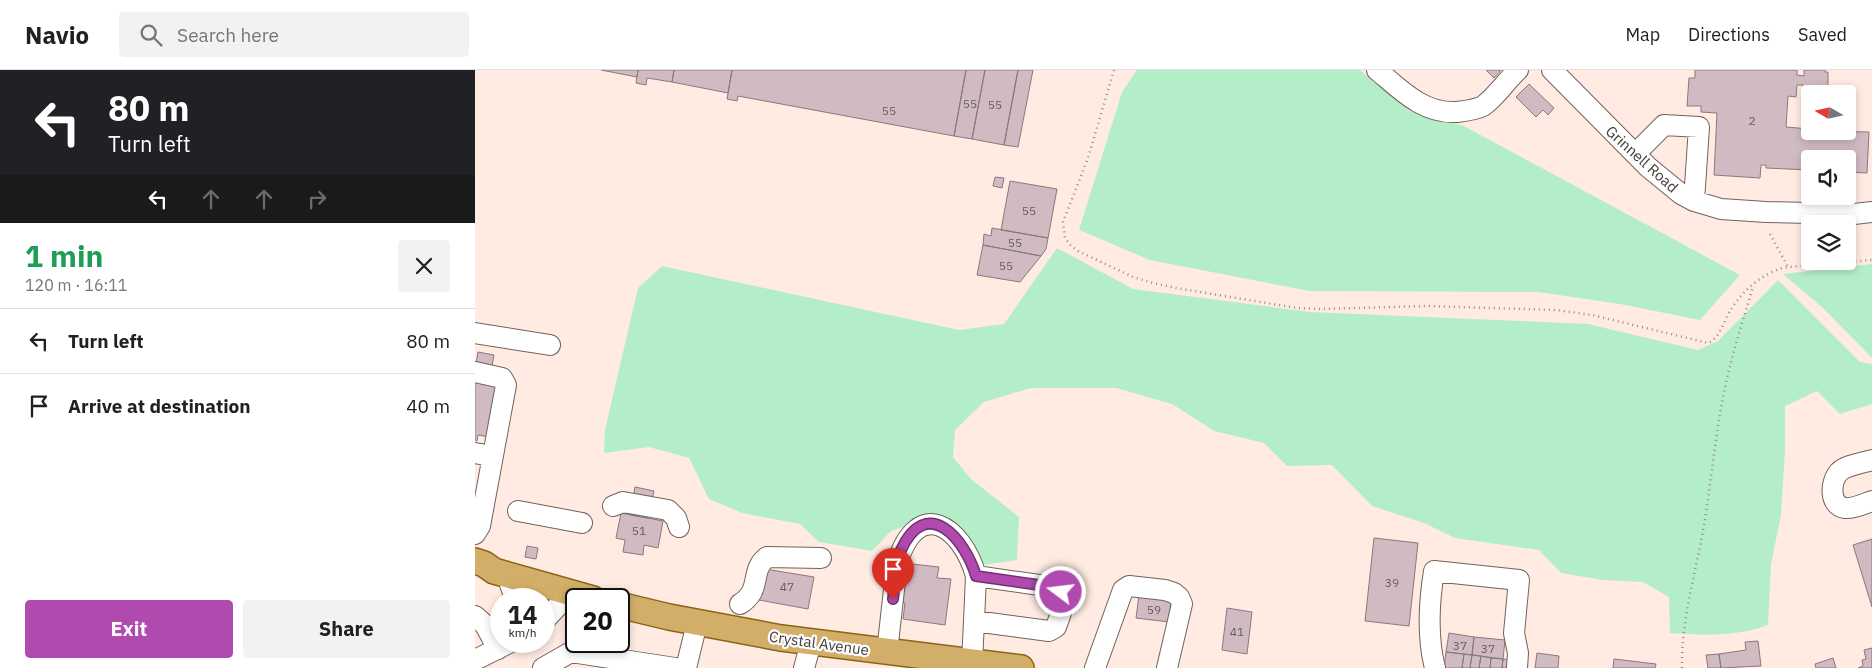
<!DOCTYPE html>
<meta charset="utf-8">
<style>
body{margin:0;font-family:"IBM Plex Sans",sans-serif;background:#f2f2f2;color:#202124;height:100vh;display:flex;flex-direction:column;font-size:19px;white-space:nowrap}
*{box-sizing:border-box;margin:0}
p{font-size:16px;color:#757577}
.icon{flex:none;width:28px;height:28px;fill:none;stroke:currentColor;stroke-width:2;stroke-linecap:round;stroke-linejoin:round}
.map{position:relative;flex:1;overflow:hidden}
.side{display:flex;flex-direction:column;background:#fff;width:475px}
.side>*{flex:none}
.top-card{background:#202124;color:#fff;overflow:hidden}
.needle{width:32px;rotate:279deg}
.controls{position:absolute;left:1326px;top:15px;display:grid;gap:10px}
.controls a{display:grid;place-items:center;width:55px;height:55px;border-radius:5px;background:#fff;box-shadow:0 2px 8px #0003;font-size:25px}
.speed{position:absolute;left:15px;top:518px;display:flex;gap:10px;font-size:25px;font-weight:700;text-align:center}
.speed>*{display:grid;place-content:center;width:65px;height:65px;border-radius:50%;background:#fff;box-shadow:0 2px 8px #0003;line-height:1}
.speed small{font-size:12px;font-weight:400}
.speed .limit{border:2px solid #111;border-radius:8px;background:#fff;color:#111}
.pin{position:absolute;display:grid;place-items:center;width:42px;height:42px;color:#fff;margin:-51px -21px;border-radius:50% 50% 50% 0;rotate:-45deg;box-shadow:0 0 5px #0007}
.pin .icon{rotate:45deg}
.me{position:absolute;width:55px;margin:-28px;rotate:285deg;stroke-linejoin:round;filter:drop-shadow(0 0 4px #0008)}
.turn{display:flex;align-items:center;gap:18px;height:105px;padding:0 25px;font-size:22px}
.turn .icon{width:65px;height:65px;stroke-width:2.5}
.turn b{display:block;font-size:35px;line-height:42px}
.lanes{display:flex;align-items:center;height:48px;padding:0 25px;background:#0003;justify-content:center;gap:25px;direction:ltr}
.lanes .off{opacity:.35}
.round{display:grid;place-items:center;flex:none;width:52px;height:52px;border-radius:5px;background:#f2f2f2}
.summary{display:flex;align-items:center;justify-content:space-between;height:85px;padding:0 25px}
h1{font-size:30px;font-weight:700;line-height:38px;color:#1e9e55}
.action{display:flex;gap:10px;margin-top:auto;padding:10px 25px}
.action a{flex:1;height:58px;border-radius:5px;background:#b04aae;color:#fff;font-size:20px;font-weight:700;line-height:58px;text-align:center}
.action a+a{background:#f2f2f2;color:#202124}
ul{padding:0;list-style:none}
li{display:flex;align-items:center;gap:15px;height:65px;padding:0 25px;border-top:1px solid #e0e0e0}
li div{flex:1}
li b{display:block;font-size:19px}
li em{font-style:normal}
header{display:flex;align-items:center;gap:30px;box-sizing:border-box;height:70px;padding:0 25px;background:#fff;border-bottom:1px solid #e0e0e0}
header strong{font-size:24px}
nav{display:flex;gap:28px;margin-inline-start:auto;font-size:18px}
.search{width:350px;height:45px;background:#f2f2f2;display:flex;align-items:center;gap:12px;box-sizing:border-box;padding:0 18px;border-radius:5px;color:#757577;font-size:19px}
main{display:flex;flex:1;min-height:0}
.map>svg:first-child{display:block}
.green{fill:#b4eec8}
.building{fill:#d0bbc2;stroke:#8b787e}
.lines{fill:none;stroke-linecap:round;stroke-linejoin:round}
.minor-casing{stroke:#72625a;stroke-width:22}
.major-casing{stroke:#8c6316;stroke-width:28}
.path{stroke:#988b85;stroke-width:2.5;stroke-dasharray:1 4;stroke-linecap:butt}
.minor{stroke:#fff;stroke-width:20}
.major{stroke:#d2ae69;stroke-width:25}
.route-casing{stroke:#723071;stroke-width:12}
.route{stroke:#b04aae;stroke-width:9}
.labels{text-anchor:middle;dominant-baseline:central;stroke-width:4.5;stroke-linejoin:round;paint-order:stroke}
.number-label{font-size:12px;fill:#665b5a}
.street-label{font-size:15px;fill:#433b37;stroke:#fdfdfd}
</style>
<header>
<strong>Navio</strong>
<div class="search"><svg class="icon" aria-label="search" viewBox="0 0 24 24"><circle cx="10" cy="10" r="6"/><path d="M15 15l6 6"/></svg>Search here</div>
<nav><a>Map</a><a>Directions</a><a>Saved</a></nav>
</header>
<main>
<section class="side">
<div class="top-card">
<div class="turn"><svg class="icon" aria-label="left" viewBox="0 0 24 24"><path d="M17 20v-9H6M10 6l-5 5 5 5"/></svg><div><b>80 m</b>Turn left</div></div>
<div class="lanes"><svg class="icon" aria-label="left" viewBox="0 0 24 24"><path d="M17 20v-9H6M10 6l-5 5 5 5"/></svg><svg class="icon off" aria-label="ahead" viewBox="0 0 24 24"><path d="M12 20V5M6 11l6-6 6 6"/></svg><svg class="icon off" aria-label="ahead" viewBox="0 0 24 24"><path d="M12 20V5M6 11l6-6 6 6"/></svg><svg class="icon off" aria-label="right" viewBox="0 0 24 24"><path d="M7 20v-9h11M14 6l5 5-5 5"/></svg></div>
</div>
<div class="summary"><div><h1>1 min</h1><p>120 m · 16:11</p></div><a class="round"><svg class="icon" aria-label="close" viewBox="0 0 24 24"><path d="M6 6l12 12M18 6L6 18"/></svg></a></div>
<ul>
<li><svg class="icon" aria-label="left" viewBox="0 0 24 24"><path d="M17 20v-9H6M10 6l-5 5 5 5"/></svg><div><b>Turn left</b></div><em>80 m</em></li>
<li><svg class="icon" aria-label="arrive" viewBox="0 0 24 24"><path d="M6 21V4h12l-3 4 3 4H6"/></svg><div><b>Arrive at destination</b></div><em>40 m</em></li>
</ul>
<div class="action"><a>Exit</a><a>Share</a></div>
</section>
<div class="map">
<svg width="1397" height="598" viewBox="0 0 1397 598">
<rect width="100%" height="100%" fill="#ffebe2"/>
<!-- green -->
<path class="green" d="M662 0H885L934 41 989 56 1265 205 1225 250 1145 234 1063 222 834 221 675 190 604 160 647 22Z
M582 178 658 219 835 242 1113 254 1223 280 1243 271 1303 210 1385 292 1397 294V334L1365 344 1342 321 1310 336V380L1306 445 1296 494 1293 555C1261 567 1228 565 1195 563L1194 527 1168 512 1128 510 1086 503 1064 480 980 468 949 453 897 436 857 395 812 396 789 373 739 361 697 334 641 318H556L509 332 480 360 478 387 496 409 544 447 542 490 507 495 451 449 416 461 397 481 344 472 325 454 267 443 234 429 214 388 174 377 129 383 130 360 163 218 187 196 484 260 529 254Z
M1397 194V288L1348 238 1308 204Z"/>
<!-- building -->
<path class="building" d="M126 0H163L162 7Z
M163 0H199L197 12 172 8 171 15 161 13Z
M199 0H257L253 23 197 12Z
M257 0H491L479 66 263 26 262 31 252 29Z
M491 0H510L497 69 479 66Z
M510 0H543L529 75 497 69Z
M543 0H558L543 77 529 75Z
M1011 0H1026L1019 8Z
M1220 0H1322V5L1329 6V0H1350V2H1353V22L1349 21V24H1335V39H1327L1328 15H1322L1321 27 1313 26 1311 57 1335 59V61L1394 62 1392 103 1372 102V89H1335V100L1291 98V95H1286L1285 108 1239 105 1242 43 1226 42V36H1212L1214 8H1220Z
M1054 14 1079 38 1073 45 1068 40 1061 47 1041 27Z
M520 107 529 108 527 118 518 116Z
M535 111 582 119 573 168 526 160Z
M517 158 573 168 571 179 566 186 508 175 509 164 516 166Z
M508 175 566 186 545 212 502 205Z
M3 282 19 285 14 313 0 299Z
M0 311 29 316 20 368 3 365 2 371 0 370Z
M160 417 179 421 173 448 155 445Z
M146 443 188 451 183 478 169 475 168 485 148 482 150 470 141 468Z
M899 468 943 473 934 556 890 551Z
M1397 469V537L1378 475Z
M52 476 63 478 61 489 50 487Z
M428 493 464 497 462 508 476 509 470 555 428 549 430 533 423 532Z
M290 499 339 507 333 539 284 530Z
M664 525 696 529 694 552 661 548Z
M752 538 777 542 772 584 747 580Z
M974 563 999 567 997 585 971 582Z
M999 567 1030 570 1028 589 997 585Z
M1283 571 1286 596 1246 598 1244 584 1271 580 1270 572Z
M1397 578V598H1383L1388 596 1387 590 1391 589 1389 580Z
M971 582 989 584 987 598H969Z
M1062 583 1084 586 1083 598H1060Z
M989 584 997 585 995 598H987Z
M1244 584 1246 598H1233L1231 585Z
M997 585 1006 586 1004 598H995Z
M1006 586 1016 588 1015 598H1004Z
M1016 588 1028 589 1027 598H1015Z
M1358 588 1361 598H1341L1340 594Z
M1028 589 1039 590 1038 598H1027Z
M1139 589 1181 594 1180 598H1138Z"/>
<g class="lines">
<defs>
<path id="minor" d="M902 0C926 20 948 44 982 42 990 41 1000 40 1008 36 1021 27 1031 11 1043 0
M1077 0 1173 97 1206 124 1219 131 1246 139 1291 142 1379 144 1397 142
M1160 84 1189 55 1224 57 1219 131
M0 263 75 275
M0 302 27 308 31 315 5 456 0 464
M0 383 17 386
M1397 390C1387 393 1371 395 1364 402 1355 412 1354 436 1370 438 1378 439 1389 434 1397 431
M138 436 148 432 193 440 201 448 204 457
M43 441 107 453
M32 505 40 529
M265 534C288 520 274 501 292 487L346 488
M0 546 10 555 23 579
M69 551 95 523
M499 551 501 506
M412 582 422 493C443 426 487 456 501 506L578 517 587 522 586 543 581 557 574 561 499 551 497 593
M0 590 38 571
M68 598 96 582 200 598
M211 598 222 553
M329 598 336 573
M620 598 648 520 654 516 690 520 699 523 704 527 707 534 692 598
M960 598C952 567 954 532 959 501L1044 510 1039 563 1043 583 1042 598"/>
<path id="major" d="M0 491 9 494 19 501 118 529
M144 535 194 547 306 568 546 598"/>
</defs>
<!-- minor casing -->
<use href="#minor" class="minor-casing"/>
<!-- major casing -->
<use href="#major" class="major-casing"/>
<!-- path -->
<path class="path" d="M639 0 613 88 588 152 590 168 596 176 603 181 658 207 678 213 701 218 822 238 845 239 952 236 1081 240 1117 245 1233 273C1244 269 1249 251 1255 241 1267 221 1289 201 1313 197L1397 190
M1295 164 1313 197
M1207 598C1206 550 1221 502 1229 455 1237 406 1241 357 1252 308 1259 278 1269 247 1278 217"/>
<!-- minor -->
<use href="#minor" class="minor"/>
<!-- major -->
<use href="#major" class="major"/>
</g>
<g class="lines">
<defs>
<path id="route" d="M418 529C420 513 419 495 426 480 452 424 490 469 501 506L578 517 586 522"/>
</defs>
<!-- route casing -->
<use href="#route" class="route-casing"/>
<!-- route -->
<use href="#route" class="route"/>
</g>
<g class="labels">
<!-- number labels -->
<g class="number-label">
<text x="495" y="33">55</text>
<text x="520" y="34">55</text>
<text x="414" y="40">55</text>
<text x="1277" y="50">2</text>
<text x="554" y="140">55</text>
<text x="540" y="172">55</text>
<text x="531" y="195">55</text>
<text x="164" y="460">51</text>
<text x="917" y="512">39</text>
<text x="312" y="516">47</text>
<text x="679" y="539">59</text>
<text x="762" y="561">41</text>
<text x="985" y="575">37</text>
<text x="1013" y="578">37</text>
</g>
<!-- street labels -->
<g class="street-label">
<text transform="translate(1167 89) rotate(42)">Grinnell Road</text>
<text transform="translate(344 573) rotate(8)">Crystal Avenue</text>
</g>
</g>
</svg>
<div class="controls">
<a><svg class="needle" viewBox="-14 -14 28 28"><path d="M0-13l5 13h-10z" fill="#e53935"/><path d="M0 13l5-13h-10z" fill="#757577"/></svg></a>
<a><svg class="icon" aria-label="sound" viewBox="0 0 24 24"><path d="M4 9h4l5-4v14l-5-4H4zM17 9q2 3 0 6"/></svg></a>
<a><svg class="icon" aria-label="layers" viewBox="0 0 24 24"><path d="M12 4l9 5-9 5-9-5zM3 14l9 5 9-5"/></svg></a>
</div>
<div class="speed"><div>14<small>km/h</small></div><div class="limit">20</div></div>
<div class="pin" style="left:418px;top:529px;background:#d93025"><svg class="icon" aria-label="arrive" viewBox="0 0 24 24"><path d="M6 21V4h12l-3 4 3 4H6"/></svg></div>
<svg class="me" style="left:586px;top:522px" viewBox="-20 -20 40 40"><circle r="17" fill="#b04aae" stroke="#fff" stroke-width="3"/><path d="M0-11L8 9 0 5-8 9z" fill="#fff"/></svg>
</div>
</main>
